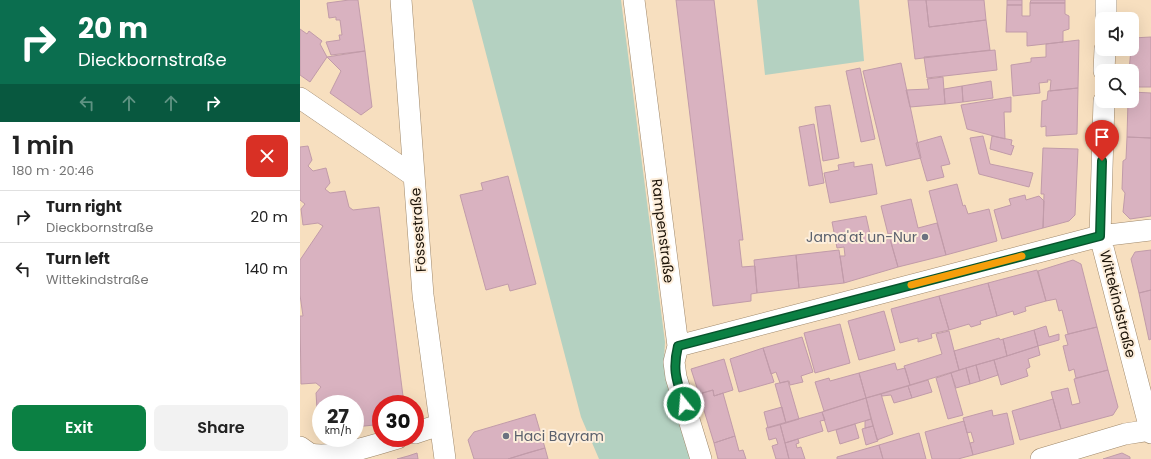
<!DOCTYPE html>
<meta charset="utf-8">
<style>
body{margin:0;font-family:Poppins,sans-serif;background:#f2f2f2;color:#222;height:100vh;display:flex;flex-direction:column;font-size:15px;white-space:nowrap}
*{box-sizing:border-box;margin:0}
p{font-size:13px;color:#767676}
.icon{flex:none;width:22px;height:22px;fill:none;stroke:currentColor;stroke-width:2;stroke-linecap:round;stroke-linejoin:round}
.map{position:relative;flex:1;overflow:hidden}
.sheet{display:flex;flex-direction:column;background:#fff;width:300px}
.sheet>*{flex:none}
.top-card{background:#0b6e4f;color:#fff;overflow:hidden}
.controls{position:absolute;left:795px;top:12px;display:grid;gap:8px}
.controls a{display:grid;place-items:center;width:44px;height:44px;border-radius:8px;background:#fff;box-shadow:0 4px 16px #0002;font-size:20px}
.speed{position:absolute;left:12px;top:395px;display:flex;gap:8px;font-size:20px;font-weight:700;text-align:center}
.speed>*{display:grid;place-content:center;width:52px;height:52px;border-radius:50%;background:#fff;box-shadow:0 4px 16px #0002;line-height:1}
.speed small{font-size:10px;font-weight:400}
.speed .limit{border:6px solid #d22;background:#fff;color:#111}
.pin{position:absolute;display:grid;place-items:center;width:34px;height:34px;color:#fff;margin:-41px -17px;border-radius:50% 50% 50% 0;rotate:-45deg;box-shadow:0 0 4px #0007}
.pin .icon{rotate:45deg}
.me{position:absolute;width:44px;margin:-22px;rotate:343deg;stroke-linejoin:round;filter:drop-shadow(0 0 3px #0008)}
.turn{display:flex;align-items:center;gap:14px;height:84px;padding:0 12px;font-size:18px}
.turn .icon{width:52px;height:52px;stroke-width:2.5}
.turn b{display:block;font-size:28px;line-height:34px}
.lanes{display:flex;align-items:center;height:38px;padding:0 12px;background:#0003;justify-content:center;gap:20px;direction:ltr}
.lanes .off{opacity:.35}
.round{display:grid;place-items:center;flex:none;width:42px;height:42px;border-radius:8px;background:#f2f2f2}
.head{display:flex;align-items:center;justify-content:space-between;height:68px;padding:0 12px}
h1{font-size:24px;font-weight:600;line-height:30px}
.button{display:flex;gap:8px;margin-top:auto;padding:8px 12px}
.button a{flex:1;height:46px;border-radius:8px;background:#0b8043;color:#fff;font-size:16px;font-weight:600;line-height:46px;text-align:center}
.button a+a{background:#f2f2f2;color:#222}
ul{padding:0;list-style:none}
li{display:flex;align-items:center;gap:12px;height:52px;padding:0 12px;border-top:1px solid #e0e0e0}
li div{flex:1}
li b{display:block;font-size:15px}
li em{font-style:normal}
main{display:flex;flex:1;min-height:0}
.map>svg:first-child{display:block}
.green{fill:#b4d1c1}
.building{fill:#d9b2c0;stroke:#c19ba9}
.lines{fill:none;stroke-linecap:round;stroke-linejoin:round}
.minor-casing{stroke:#9f886b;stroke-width:22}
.minor{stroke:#fff;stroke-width:21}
.route-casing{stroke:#07532c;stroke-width:10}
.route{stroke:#0b8043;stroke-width:7}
.slow{stroke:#f59e0b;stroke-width:7}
.worship-dot{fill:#6b7280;stroke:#fdeedb;stroke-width:1.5}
.labels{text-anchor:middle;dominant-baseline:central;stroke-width:4;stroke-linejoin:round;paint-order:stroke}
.street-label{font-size:14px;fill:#1d1409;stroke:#fdeedb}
.worship-label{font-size:14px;fill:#5b616d;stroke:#fdeedb;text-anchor:end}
</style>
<main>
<section class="sheet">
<div class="top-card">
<div class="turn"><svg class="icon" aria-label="right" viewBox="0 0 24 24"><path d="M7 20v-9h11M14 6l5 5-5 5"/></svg><div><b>20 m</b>Dieckbornstraße</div></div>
<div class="lanes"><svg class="icon off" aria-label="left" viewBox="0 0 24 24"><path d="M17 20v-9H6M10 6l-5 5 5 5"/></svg><svg class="icon off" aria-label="ahead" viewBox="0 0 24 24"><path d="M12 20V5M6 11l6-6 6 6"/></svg><svg class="icon off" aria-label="ahead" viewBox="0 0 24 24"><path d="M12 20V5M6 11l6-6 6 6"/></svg><svg class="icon" aria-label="right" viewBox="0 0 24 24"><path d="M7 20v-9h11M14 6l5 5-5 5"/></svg></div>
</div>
<div class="head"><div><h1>1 min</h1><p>180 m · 20:46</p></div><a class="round" style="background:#d93025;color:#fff"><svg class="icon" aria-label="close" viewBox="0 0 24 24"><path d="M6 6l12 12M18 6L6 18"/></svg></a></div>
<ul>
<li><svg class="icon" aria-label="right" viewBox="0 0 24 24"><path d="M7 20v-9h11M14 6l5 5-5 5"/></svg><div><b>Turn right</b><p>Dieckbornstraße</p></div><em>20 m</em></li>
<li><svg class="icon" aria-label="left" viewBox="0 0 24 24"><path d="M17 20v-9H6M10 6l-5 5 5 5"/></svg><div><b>Turn left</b><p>Wittekindstraße</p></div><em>140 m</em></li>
</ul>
<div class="button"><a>Exit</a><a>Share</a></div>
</section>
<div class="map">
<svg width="851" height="459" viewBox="0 0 851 459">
<rect width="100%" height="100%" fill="#f7dfbf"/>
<!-- green -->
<path class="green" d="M172 0H321L365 342 364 361 392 459H299L281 417Z
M457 0H559L564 61 465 75Z"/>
<!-- building -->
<path class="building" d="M49 0H58L65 51 31 55 26 42 40 40 39 35H42L40 20H36V17L29 18 27 3Z
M376 0H414L443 240H439L442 267 455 266 457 293 451 294V301L413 306Z
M608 0H626L629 27 686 20 690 50 615 59Z
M626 0H684L686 20 629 27Z
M707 0H722V5H707Z
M731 0H765V3H730Z
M730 3H765V14L769 16V29L763 31V42L727 46V32H706L707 5H722V16H730Z
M0 29 7 34 9 31 22 41 20 44 27 57 10 82 0 75Z
M851 37V87H832V71H829L832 38Z
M779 40 778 88 750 91 751 80H747L748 82 739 83 740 93 713 96 711 65 731 62V58L746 57V44Z
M695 50 697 70 627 78 624 57Z
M65 51 72 107 61 115 30 93 41 71 27 57Z
M601 63 621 158 586 166 563 71Z
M560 68 575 139 561 142 546 71Z
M643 77 645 104 610 107 606 90 629 89 627 79Z
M691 81 693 98 663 102 662 86Z
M662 86 663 102 645 104 644 89Z
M778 88 777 134 746 136V126L741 127 742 101 747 100 748 91Z
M832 92 851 93V138L827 137 828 101H832Z
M711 97V112H704L705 139 667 129 661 105Z
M530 105 539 158 523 161 515 107Z
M514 124 524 183 509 186 499 127Z
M641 136 650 164 641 166 644 177 627 181 616 143Z
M683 136 690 164 733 173 729 187 679 174 670 138Z
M692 136 712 140 711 145 714 146 711 155 690 149Z
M827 137 851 138V216L830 219 823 212 825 193 822 189 823 161 826 159Z
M8 146 12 160 8 166 13 171 26 168 30 183 25 189 30 193 45 191 49 207 53 210 79 207 104 404H81V422L74 425 55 427V404H21V408L17 409 16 393 21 387 16 383 1 384 0 316H3L0 295V260L23 226 18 223 3 225 1 209 5 204 0 200V147Z
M743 148 778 149 775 215 769 221 743 228 744 194H741Z
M554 162V167L572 164 577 194 530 203 524 173 539 170 538 165Z
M208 176 236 284 210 291 208 284 186 290 160 195 183 190 181 183Z
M657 184 663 206 665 205 668 214 689 209 697 241 646 255 629 191Z
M725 195 726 200 739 196 744 201 743 228 702 239 694 210 711 205 709 199Z
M611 199 618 228 637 223 646 255 598 267 590 239 595 238 594 233 588 234 581 206Z
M566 216 572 243 590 239 598 267 544 283 540 256H545L544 247 537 248 532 222Z
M539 250 544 283 499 288 496 255Z
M851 250V290L839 293 831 259 835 252Z
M496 255 499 288 457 293 454 260Z
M773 260 781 264 797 327 768 334 762 310 759 311 756 299 746 301 738 271Z
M737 270 746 301 725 307 726 311 714 315 713 311 697 316 688 283Z
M688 283 697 316 680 321 681 324 671 327 669 324 649 330 639 296Z
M851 290V339L849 340 839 293Z
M639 296 649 330 631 334 632 338 618 342V338L600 343 591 309Z
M584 311 595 350 559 360 548 321Z
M540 324 550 363 515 373 504 333Z
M746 326 749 337 759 334V340L738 346 734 330Z
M797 327 808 370 776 378 774 369 769 371 763 346 768 345 765 335Z
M734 330 738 346 707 356 703 339Z
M649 331 659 370 610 385 604 366 642 354 636 334Z
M502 337 513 372 501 376 503 382 490 385 489 381 480 383 476 372 471 374 463 348Z
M699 338 700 340 703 339 707 356 659 370 654 351Z
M738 346 740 355 728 359 730 367 726 369 728 376 701 385 694 360Z
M463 348 474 382 439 392 430 359Z
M424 359 433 390 414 396 413 390 399 394 391 369Z
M694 360 698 375 680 381 676 365Z
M595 363 597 370 605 368 610 385 566 398 559 373Z
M676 365 680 381 670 384 666 368Z
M666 368 670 384 656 388 651 373Z
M808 370 818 407 813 415 761 429 751 392 768 388 772 405 780 403 774 379Z
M559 373 566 398 524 411 515 382 529 378 530 381Z
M651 373 663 415 648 419 636 378Z
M628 380 632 392 612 398 608 386Z
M488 381 499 419 486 423 475 384Z
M608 386 612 398 594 403 591 395 582 396 581 394Z
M413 390 414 396 423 393 435 436 414 443 399 394Z
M581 394 593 434 577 440 566 398Z
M566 398 571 419 528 432 522 412Z
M753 399 761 429 720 440 712 411Z
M482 407 486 423 468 428 464 412Z
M692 410 693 416 707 413 714 444 673 455 670 443 674 442 671 432 667 433 663 418Z
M522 412 525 420 520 421 523 431 485 443 480 424Z
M235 414 245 448 208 459H174L168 440 174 432Z
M571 419 573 426 565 428V421Z
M664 421 673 455 658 459H632L625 432Z
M480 424 485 443 489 459H476L472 446 478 444 476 438 469 440 466 428Z
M555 424 559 438 540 444 536 430Z
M573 426 578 441 566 445 562 429Z
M619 433 626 459H583L579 445Z
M435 436 439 451 443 450 446 459H418L414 443Z
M498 439 499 443 496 444 497 448 501 447 505 459H489L485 443Z
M579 445 583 459H537V457Z
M245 448 248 459H208L227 453Z
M117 453 118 459H97L108 456Z
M822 453 830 457V459H803Z"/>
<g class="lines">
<defs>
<path id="minor" d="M101 0 123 295 145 459
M334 0 378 346 374 362 376 377 401 459
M806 19V0
M804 71 805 49
M0 98 114 176
M804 101 800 236 851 433
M378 346 800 236 851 230
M115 433 139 425
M0 447C3 449 7 452 10 454 33 459 75 445 98 438
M741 459 825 434 851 430"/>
</defs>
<!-- minor casing -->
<use href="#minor" class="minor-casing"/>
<!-- minor -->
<use href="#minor" class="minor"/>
</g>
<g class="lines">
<defs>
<path id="route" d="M384 404C377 381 372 371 378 346L800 236 802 161"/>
</defs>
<!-- route casing -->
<use href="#route" class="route-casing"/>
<!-- route -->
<use href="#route" class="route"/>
<!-- slow -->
<path class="slow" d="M611 285 722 256"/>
</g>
<!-- markers -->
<g class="worship-dot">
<circle cx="625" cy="237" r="4"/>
<circle cx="206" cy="436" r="4"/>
</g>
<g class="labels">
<!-- street labels -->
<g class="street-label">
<text transform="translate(118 230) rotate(-94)">Fössestraße</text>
<text transform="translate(363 231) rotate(83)">Rampenstraße</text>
<text transform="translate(818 304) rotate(76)">Wittekindstraße</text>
</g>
<!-- worship labels -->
<g class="worship-label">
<text x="617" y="237">Jama'at un-Nur</text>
<text x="214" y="436" text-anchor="start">Haci Bayram</text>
</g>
</g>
</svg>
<div class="controls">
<a><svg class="icon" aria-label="sound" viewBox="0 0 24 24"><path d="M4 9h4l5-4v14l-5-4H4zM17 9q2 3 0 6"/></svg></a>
<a><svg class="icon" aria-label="search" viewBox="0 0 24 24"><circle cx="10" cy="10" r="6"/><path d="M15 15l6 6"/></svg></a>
</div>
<div class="speed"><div>27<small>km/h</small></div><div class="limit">30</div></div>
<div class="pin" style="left:802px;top:161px;background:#d93025"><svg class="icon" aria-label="arrive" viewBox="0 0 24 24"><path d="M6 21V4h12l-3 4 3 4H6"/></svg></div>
<svg class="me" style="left:384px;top:404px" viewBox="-20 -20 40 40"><circle r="17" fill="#0b8043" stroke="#fff" stroke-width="3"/><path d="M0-11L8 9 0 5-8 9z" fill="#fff"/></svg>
</div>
</main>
